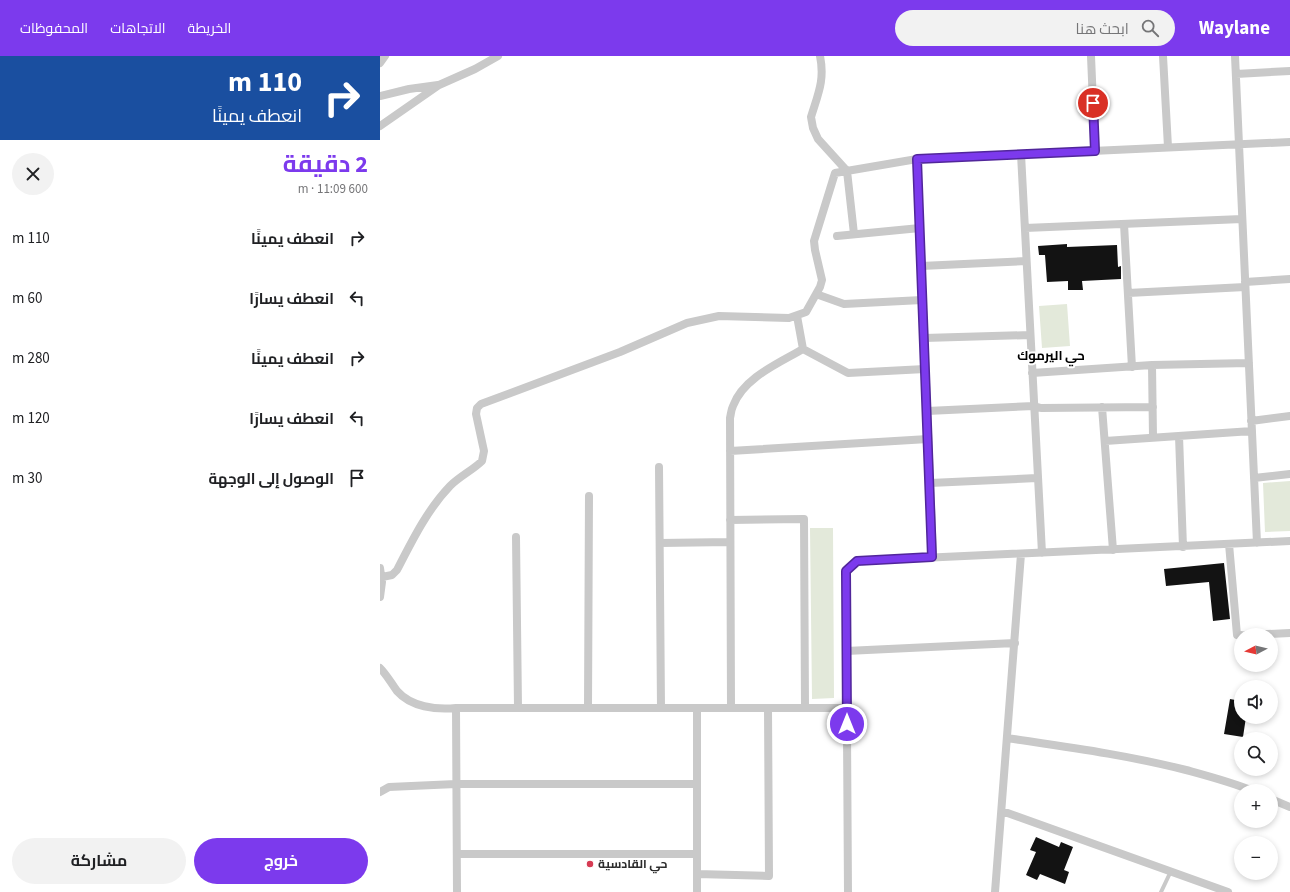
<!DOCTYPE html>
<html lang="ar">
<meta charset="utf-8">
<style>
body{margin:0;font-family:"Source Sans 3",Cairo,sans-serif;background:#f2f2f2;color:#202124;direction:rtl;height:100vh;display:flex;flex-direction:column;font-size:15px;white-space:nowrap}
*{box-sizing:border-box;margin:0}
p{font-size:13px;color:#757577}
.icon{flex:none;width:22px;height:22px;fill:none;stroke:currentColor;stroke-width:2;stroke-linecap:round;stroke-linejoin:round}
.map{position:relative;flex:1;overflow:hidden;direction:ltr}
.side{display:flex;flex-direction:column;background:#fff;width:380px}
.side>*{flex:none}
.guide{background:#1a4fa0;color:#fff;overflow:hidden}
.needle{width:26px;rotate:263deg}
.buttons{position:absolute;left:854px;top:572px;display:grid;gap:8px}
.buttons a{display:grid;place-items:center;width:44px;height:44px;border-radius:50%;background:#fff;box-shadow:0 2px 6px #0003;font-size:20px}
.pin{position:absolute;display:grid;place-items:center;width:34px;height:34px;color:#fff;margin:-17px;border:2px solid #fff;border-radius:50%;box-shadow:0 1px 4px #0007}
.me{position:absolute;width:44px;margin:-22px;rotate:0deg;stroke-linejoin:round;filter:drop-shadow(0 0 3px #0008)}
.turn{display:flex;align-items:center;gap:14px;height:84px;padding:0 12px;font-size:18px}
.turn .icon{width:52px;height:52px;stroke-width:2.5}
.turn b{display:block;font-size:28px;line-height:34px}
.round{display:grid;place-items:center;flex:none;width:42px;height:42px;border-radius:21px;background:#f2f2f2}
.headline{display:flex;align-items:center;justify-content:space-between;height:68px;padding:0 12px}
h1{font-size:24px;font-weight:700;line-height:30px;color:#7c3aed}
.cta{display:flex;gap:8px;margin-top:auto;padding:8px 12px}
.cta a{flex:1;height:46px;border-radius:24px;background:#7c3aed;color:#fff;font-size:16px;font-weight:700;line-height:46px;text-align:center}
.cta a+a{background:#f2f2f2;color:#202124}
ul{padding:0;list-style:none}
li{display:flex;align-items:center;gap:12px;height:60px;padding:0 12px}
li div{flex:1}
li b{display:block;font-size:15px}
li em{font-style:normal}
header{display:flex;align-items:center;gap:24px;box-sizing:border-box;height:56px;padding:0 20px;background:#7c3aed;color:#fff}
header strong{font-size:19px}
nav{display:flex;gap:22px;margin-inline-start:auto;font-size:14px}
.search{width:280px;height:36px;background:#f2f2f2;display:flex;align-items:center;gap:10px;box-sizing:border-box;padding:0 14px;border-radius:22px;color:#757577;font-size:15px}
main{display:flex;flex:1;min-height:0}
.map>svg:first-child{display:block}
.green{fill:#e3e9da}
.building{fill:#131313}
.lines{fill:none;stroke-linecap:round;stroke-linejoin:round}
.service{stroke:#c9c9c9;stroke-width:4}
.minor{stroke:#c9c9c9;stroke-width:8}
.route-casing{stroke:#51269a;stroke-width:10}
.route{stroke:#7c3aed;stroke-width:7}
.poi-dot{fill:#d63b53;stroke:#fff;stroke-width:1.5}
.labels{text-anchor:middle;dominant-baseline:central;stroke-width:4;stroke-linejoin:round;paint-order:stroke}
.poi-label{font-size:12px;font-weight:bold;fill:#2c2c2c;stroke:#fff;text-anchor:start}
.neighbourhood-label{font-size:13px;font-weight:bold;fill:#000;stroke:#fff}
</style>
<header>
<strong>Waylane</strong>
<div class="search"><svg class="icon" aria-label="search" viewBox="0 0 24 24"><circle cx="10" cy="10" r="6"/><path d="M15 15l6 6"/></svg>ابحث هنا</div>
<nav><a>الخريطة</a><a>الاتجاهات</a><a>المحفوظات</a></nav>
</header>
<main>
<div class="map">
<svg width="910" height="836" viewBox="0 0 910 836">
<rect width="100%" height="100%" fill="#fff"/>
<!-- green -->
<path class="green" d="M687 248 690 290 662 292 659 250Z
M910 425V475L885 476 883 427Z
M430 472H453L454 642 432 643Z"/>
<!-- building -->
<path class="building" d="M687 188V191L737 189 738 211 741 210V223L702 225 703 234H688V225L667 226 665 199H659L658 190Z
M844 507 850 563 833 565 829 526 786 530 784 513Z
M850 643 861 645V661H866L863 681 844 678Z
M656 781 679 791 681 786 693 791 684 814 689 816 685 828 660 818 657 824 646 819 656 796 650 794Z"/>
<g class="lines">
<!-- service -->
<path class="service" d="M781 836 791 815"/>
<!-- minor -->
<path class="minor" d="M440 0C445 24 438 38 431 61L433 72 438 83 467 115 474 178
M711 0 715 95
M783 0 788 91
M855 0 877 487
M0 7 5 0
M856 18 910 15
M0 40 29 33 58 29
M0 70 59 29 95 13 118 0
M641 98 662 497
M537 103 553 501
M744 168 752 311
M645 172 862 163
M457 180 540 172
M541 210 646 205
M865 226 910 223
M748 237 865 231
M436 238 464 248 542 244
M417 260 423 293 468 317 545 313
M544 282 650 279
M772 309 773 381
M652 317 772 309 869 307
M722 351 733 494
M547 355 654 350 661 352 773 351
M871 365 910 360
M799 380 803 491
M725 385 872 375
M350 395 548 383
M279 411 281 652
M874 422 910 418
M550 427 657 422
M350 464 424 463 425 652
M136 481 138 652
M280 487 350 486
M849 488 857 579H861
M0 512 2 526 0 541
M2 521 12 519 17 514C32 485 47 454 70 430 80 420 93 414 102 405L104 395 96 358 97 352 101 348 240 296 307 267 339 260 409 262 426 256 440 231 442 224 435 194 434 185 455 117 537 103 910 86
M866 579 910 577
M466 595 635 587
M0 612C7 619 11 627 17 635 31 651 56 654 76 652H467
M76 652 77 836
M208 652 209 440
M317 652V836
M351 652 350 362C351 358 351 354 353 350 363 322 399 307 423 293
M627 682C687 691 747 699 806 714 828 720 851 726 873 735
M0 736 9 731 76 728H316
M891 743 910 751
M622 755 848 836
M77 798H317
M317 818 389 820 388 652
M468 836 466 515 477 505 910 485
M615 836 641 498"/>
</g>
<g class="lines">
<defs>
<path id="route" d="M467 668 466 515 477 505 552 501 537 103 715 95 713 47"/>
</defs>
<!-- route casing -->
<use href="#route" class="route-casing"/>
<!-- route -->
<use href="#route" class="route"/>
</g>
<!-- markers -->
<circle class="poi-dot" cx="210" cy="808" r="4"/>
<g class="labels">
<!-- poi labels -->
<g class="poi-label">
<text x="218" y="808">حي القادسية</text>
</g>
<!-- neighbourhood labels -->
<g class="neighbourhood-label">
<text x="671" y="300">حي اليرموك</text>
</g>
</g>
</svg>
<div class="buttons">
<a><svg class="needle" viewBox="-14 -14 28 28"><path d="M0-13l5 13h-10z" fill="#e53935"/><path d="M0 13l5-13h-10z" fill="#757577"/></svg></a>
<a><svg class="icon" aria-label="sound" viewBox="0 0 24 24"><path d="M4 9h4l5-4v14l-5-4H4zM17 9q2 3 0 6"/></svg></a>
<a><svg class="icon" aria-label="search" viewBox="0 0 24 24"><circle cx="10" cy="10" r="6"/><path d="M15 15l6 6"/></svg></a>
<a>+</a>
<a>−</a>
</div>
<div class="pin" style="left:713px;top:47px;background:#d93025"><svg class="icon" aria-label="arrive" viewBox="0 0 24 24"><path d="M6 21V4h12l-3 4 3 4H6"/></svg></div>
<svg class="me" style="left:467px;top:668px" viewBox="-20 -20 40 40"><circle r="17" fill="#7c3aed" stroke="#fff" stroke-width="3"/><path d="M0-11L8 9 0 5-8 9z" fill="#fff"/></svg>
</div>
<section class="side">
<div class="guide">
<div class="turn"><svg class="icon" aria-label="right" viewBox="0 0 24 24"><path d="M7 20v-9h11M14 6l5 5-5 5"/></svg><div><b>110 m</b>انعطف يمينًا</div></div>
</div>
<div class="headline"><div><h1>2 دقيقة</h1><p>600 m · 11:09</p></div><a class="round"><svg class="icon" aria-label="close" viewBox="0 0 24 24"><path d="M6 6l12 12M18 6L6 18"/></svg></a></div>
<ul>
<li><svg class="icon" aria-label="right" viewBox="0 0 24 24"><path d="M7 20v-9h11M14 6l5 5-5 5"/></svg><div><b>انعطف يمينًا</b></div><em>110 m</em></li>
<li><svg class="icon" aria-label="left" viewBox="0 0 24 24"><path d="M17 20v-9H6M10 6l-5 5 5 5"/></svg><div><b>انعطف يسارًا</b></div><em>60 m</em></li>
<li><svg class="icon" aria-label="right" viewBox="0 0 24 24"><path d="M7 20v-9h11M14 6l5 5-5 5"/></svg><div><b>انعطف يمينًا</b></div><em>280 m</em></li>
<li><svg class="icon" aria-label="left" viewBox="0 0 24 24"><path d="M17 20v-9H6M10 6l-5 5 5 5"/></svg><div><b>انعطف يسارًا</b></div><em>120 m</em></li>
<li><svg class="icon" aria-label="arrive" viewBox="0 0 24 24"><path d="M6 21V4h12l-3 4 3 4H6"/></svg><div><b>الوصول إلى الوجهة</b></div><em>30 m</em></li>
</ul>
<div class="cta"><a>خروج</a><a>مشاركة</a></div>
</section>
</main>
